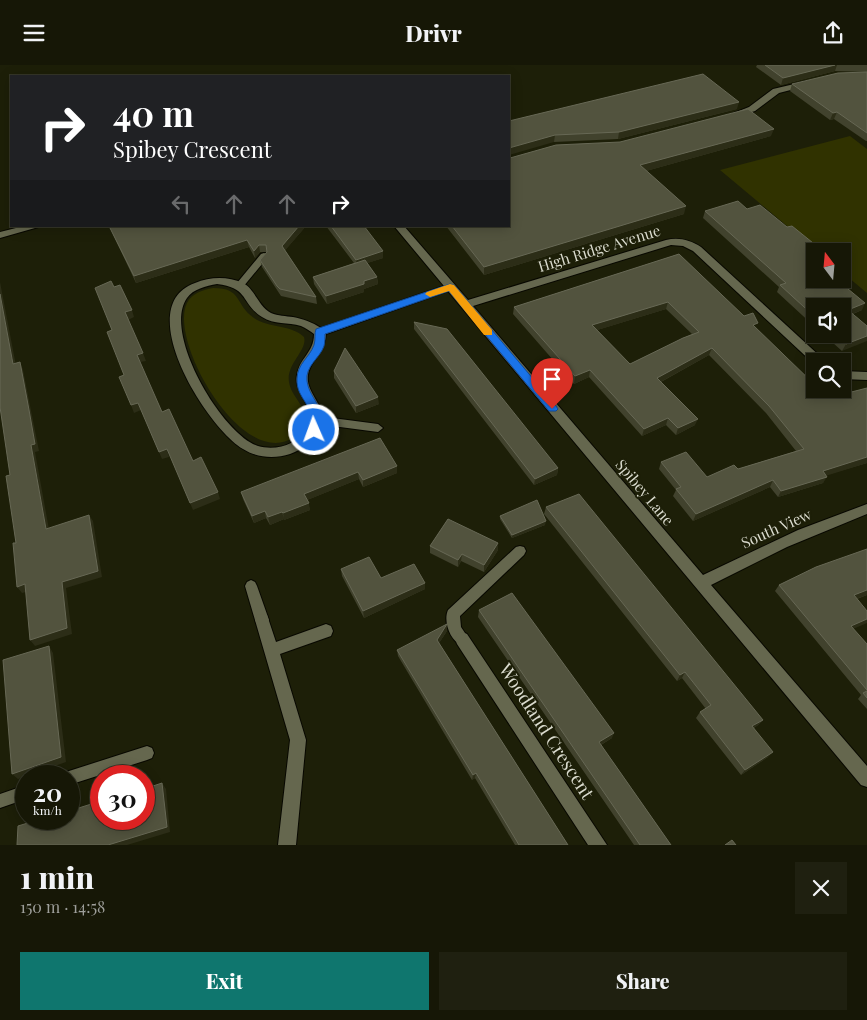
<!DOCTYPE html>
<meta charset="utf-8">
<style>
body{margin:0;font-family:"Playfair Display",serif;background:#1f2010;color:#f1f3f6;height:100vh;display:flex;flex-direction:column;font-size:19px;white-space:nowrap}
*{box-sizing:border-box;margin:0}
p{font-size:16px;color:#9e9f9b}
.icon{flex:none;width:28px;height:28px;fill:none;stroke:currentColor;stroke-width:2;stroke-linecap:round;stroke-linejoin:round}
.map{position:relative;height:780px;overflow:hidden}
.details{display:flex;flex-direction:column;background:#161706;flex:1}
.details>*{flex:none}
.banner{position:absolute;left:10px;top:10px;width:500px;height:152px;border-radius:0px;box-shadow:0 2px 12px #0003,0 0 0 1px #353628;background:#202124;color:#fff;overflow:hidden}
.needle{width:32px;rotate:344deg}
.tools{position:absolute;left:806px;top:178px;display:grid;gap:10px}
.tools a{display:grid;place-items:center;width:45px;height:45px;border-radius:0px;background:#161706;box-shadow:0 2px 12px #0003,0 0 0 1px #353628;font-size:25px}
.speed{position:absolute;left:15px;top:700px;display:flex;gap:10px;font-size:25px;font-weight:700;text-align:center}
.speed>*{display:grid;place-content:center;width:65px;height:65px;border-radius:50%;background:#161706;box-shadow:0 2px 12px #0003,0 0 0 1px #353628;line-height:1}
.speed small{font-size:12px;font-weight:400}
.speed .limit{border:8px solid #d22;background:#fff;color:#111}
.pin{position:absolute;display:grid;place-items:center;width:42px;height:42px;color:#fff;margin:-51px -21px;border-radius:50% 50% 50% 0;rotate:-45deg;box-shadow:0 0 5px #0007}
.pin .icon{rotate:45deg}
.me{position:absolute;width:55px;margin:-28px;rotate:358deg;stroke-linejoin:round;filter:drop-shadow(0 0 4px #0008)}
.turn{display:flex;align-items:center;gap:18px;height:105px;padding:0 20px;font-size:22px}
.turn .icon{width:65px;height:65px;stroke-width:2.5}
.turn b{display:block;font-size:35px;line-height:42px}
.lanes{display:flex;align-items:center;height:48px;padding:0 20px;background:#0003;justify-content:center;gap:25px;direction:ltr}
.lanes .off{opacity:.35}
.round{display:grid;place-items:center;flex:none;width:52px;height:52px;border-radius:0px;background:#1f2010}
.overview{display:flex;align-items:center;justify-content:space-between;height:85px;padding:0 20px}
h1{font-size:30px;font-weight:800;line-height:38px}
.cta{display:flex;gap:10px;margin-top:auto;padding:10px 20px}
.cta a{flex:1;height:58px;border-radius:0px;background:#0f766e;color:#fff;font-size:20px;font-weight:800;line-height:58px;text-align:center}
.cta a+a{background:#1f2010;color:#f1f3f6}
header{display:flex;justify-content:space-between;align-items:center;height:65px;padding:0 20px;background:#161706;font-size:22px;font-weight:800}
.map>svg:first-child{display:block}
.green{fill:#303200}
.lines{fill:none;stroke-linecap:round;stroke-linejoin:round}
.service-casing{stroke:#080800;stroke-width:2}
.minor-casing{stroke:#080800;stroke-width:2}
.service{fill:#65674e;fill-rule:evenodd}
.minor{fill:#65674e;fill-rule:evenodd}
.wall{fill:#41422d;fill-rule:evenodd}
.shaded-wall{fill:#2c2d17}
.building{fill:#52533e;stroke:#676855;fill-rule:evenodd}
.route{fill:#1a73e8;stroke:#114b97}
.slow{fill:#f59e0b}
.labels{text-anchor:middle;dominant-baseline:central;stroke-width:4;stroke-linejoin:round;paint-order:stroke}
.street-label{font-size:15px;fill:#dadbce;stroke:#1d1f08}
.near-street-label{font-size:18px;fill:#dadbce;stroke:#1d1f08}
</style>
<header><svg class="icon" aria-label="menu" viewBox="0 0 24 24"><path d="M4 6h16M4 12h16M4 18h16"/></svg>Drivr<svg class="icon" aria-label="share" viewBox="0 0 24 24"><path d="M12 15V3M7 8l5-5 5 5M5 13v7h14v-7"/></svg></header>
<div class="map">
<svg width="867" height="780" viewBox="0 0 867 780">
<rect width="100%" height="100%" fill="#1d1f08"/>
<!-- green -->
<path class="green" d="M850 71 867 84V228L843 208 842 186H817L720 105Z
M213 223C243 223 234 239 254 253 268 263 293 260 304 272 308 285 286 299 289 317 291 331 305 340 306 354 306 362 300 368 294 372 243 407 168 276 187 238 192 228 203 225 213 223Z"/>
<g class="lines">
<defs>
<path id="service" d="M264 188 267 189V193L243 222H237V218L261 189Z
M317 351 378 359 383 363 378 367 317 359 312 355Z
M520 481 524 482 526 486 524 490 460 551 461 562 469 574 467 578 462 580C450 576 443 556 448 545L516 482Z
M251 515 255 517 257 521 269 555 267 559 262 561 257 559 255 555 245 521 247 517Z
M147 681 152 683 154 688 152 693 147 695 69 720V711H62L64 708 69 706Z
M26 720V734L0 743V729Z"/>
<path id="minor" d="M807 16H810V20L779 28 755 46 733 53 729 50 749 42 773 24Z
M24 161H42L0 173V167Z
M394 161H404L468 235 666 175C679 172 690 175 701 182L822 293 824 296H815L814 299 693 186 683 181 671 180 473 241 703 510 798 465 867 439V449L787 482 711 520 867 701V722L861 720 448 226 326 269C325 288 310 294 308 310 305 329 330 343 321 363 315 376 303 384 290 389 275 394 257 393 243 384 207 363 130 241 195 218 210 212 227 211 243 218 255 224 258 241 271 248 278 251 286 251 293 252 303 254 312 257 321 263L444 221ZM217 219C250 223 240 238 262 252 274 260 288 257 301 261 306 263 310 266 314 269 314 288 299 293 297 310 293 328 316 341 310 360 307 368 299 374 291 378 282 383 268 384 258 381 222 369 162 268 187 233 193 224 206 221 217 219Z
M842 306 867 307V315L842 314Z
M262 549 267 550 276 577 326 559 331 561 333 566 331 571 280 589 306 675 296 780H278L290 675 255 555 257 550Z
M462 567 467 569 607 780H588L457 579 455 574 457 569Z"/>
</defs>
<!-- service casing -->
<use href="#service" class="service-casing"/>
<!-- minor casing -->
<use href="#minor" class="minor-casing"/>
<!-- service -->
<use href="#service" class="service"/>
<!-- minor -->
<use href="#minor" class="minor"/>
</g>
<!-- wall -->
<path class="wall" d="M757 0H867V7L835 6 781 20 756 2Z
M867 7V76H866L834 54 830 55 790 26 792 19Z
M737 44 618 74 554 77 509 56Z
M771 71 646 106 684 149 484 210 446 161H509L510 93Z
M705 146 815 214 862 245 853 249 867 261 842 286 823 269H842L815 241V262L777 227 779 222 703 153Z
M109 161H306L285 185 316 232 317 239 281 231 279 228 262 202 260 195 267 187H260L255 193 249 182 136 218Z
M326 161H364L383 193 367 198 377 212 378 219 364 224V227L327 239 314 219 313 212 354 198Z
M679 189 828 333 867 323V398L826 410 823 418 778 432 770 422 693 456 673 431 676 425 659 404 661 397 707 412 738 404 796 386 766 348 709 290 661 317 695 360 676 370 666 360 642 371 589 312 574 319 513 249 514 242ZM666 244 692 269 630 299 597 265Z
M414 257 558 403 557 410 534 420 414 264Z
M334 306 379 339 356 348 334 313Z
M397 401V408L363 422 359 414 307 435 310 445 284 455V454L270 460 266 453 254 458 243 434 241 427Z
M546 442 763 655 758 660 754 663 768 692 741 710 696 653 700 647 706 644 682 613 677 616 544 449Z
M500 451 545 460 512 473 500 454Z
M498 478V485L484 507 461 496 458 502 430 488V481Z
M867 484V530L857 534 853 564 867 579V644L858 634 861 630 775 526 779 520Z
M341 504 381 513 425 518V524L364 553 342 511Z
M479 545 612 673 601 680 671 780H634L478 552Z
M447 566 439 578 568 780H515L475 713 472 715 398 591 397 585Z"/>
<!-- shaded-wall -->
<path class="shaded-wall" d="M835 0H837L835 6 781 20 783 13Z
M739 37 737 44 618 74 619 67Z
M837 47 834 54 830 55 833 48Z
M774 64 771 71 639 108 640 100Z
M555 70 554 77 509 90V83Z
M686 141 684 149 484 210V202Z
M299 161H306L283 188 282 181Z
M247 175 249 182 136 218 134 211Z
M259 180 260 187 255 193 254 186Z
M383 186V193L356 202V195Z
M377 212 378 219 364 224V227L327 239 326 231 364 216Z
M0 217 17 306 13 299 0 229Z
M668 237 666 244 591 267 592 260Z
M865 238 862 245 844 252 848 245Z
M132 245 134 252 128 255 125 247Z
M867 271V276L842 286 846 279Z
M712 283 709 290 655 320 657 313Z
M143 288 146 296 140 297 137 290Z
M20 297 23 305 39 386 35 387 50 470 46 464 31 380Z
M590 305 589 312 574 319 575 311Z
M378 332 379 339 356 348V341Z
M138 338 141 345 134 348 131 340Z
M668 353 666 360 642 371 644 364Z
M698 354 695 360 676 370 678 363Z
M167 384 169 392 162 394 159 387Z
M867 392V398L819 413 823 406Z
M397 401V408L363 422V415Z
M558 403 557 410 534 420 535 414Z
M358 407 359 414 305 436 304 429Z
M827 412 823 418 778 432 781 426Z
M773 415 770 422 693 456 696 449Z
M218 427 220 434 193 445 190 438Z
M309 438 310 445 284 455 283 448Z
M265 446 266 453 254 458 252 451Z
M282 447 284 454 270 460 268 452Z
M89 450 93 456 102 512 66 523 72 569 35 581 30 575 62 517Z
M546 456 545 460 512 473V470Z
M498 478V485L484 507V500Z
M462 489 461 496 458 502V495Z
M425 518V524L364 553 363 546Z
M25 519 30 526 22 528 17 522Z
M867 525V530L850 536 854 530Z
M867 554V558L846 567 851 561Z
M447 559V566L437 581V575Z
M49 581 53 588 66 697 18 714 12 709Z
M685 607 682 613 677 616 680 610Z
M763 655 758 660 748 667 752 661Z
M614 668 612 673 597 682 599 677Z
M773 687 768 692 741 710 745 705Z
M476 708 475 713 472 715 473 710Z
M162 718 166 724 170 767 127 780H108Z"/>
<!-- building -->
<path class="building" d="M765 0H835L783 13Z
M867 7V68L837 47 833 48 792 19 838 8Z
M703 9 739 37 619 67 555 70 509 83V85V56Z
M748 44 774 64 640 100 686 141 484 202 452 161H509V92L510 93 556 80 620 77Z
M738 136 747 144 760 140 787 162 792 161 823 186H815V214H836L865 238 848 245 867 261V271L846 279 834 269H842V241H815V252L780 220 786 218 705 146Z
M109 161H299L282 181 316 232 280 224 277 221 260 195 267 187 266 180H259L254 186 247 175 134 211Z
M331 161H364L383 186 356 195Z
M679 189 744 251 753 248 758 258 753 260 815 320V324H819L828 333 867 323V392L823 406 827 412 781 426 773 415 696 449 676 424 681 422 661 397 686 387 707 412 734 400 738 404 804 384 769 341 712 283 657 313 698 354 678 363 668 353 644 364 590 305 575 311 514 242ZM668 237 699 267 683 273 630 299 592 260Z
M365 195 377 212 364 216V219L326 231 313 212Z
M111 216 114 222 120 220 132 245 125 247 143 288 137 290 162 347 169 344 193 396 201 392 218 427 190 438 167 384 159 387 138 338 131 340 119 312 124 310 107 267 112 265 95 223Z
M0 229 13 299 20 297 29 345 35 379 31 380 46 464 89 450 98 506 62 517 67 563 30 575 25 519 17 522 13 478H16L6 411 10 410 0 342Z
M414 257 447 264 558 403 535 414Z
M345 283 378 332 356 341 334 306Z
M380 373 397 401 363 415 358 407 304 429 309 438 283 448 282 447 268 452 265 446 252 451 241 427Z
M579 429 763 655 752 661 773 687 745 705 700 647 711 640 685 607 680 610 546 442Z
M537 435 546 456 512 470 500 451Z
M448 454 498 478 484 500 462 489 458 495 430 481Z
M867 484V525L854 530 867 546V554L851 561 867 579V625L779 520 816 502Z
M369 492 381 513 414 499 425 518 363 546 341 504Z
M512 528 614 668 599 677 671 780H640L479 545Z
M447 559 437 575 568 780H519L476 708 473 710 397 585Z
M49 581 61 692 12 709 3 595Z
M867 626V633L863 628Z
M162 718 167 762 108 780H17L18 761 41 754H69V746L101 736V754H144V724Z
M732 775 736 780H725Z"/>
<!-- route -->
<path class="route" d="M450 219 454 220 556 341 558 344 556 346H549L449 226 325 269C325 272 325 277 324 281 320 293 305 301 307 316 310 337 330 343 318 368H310L309 365C316 338 296 335 297 314 297 299 310 292 314 280 316 274 314 269 316 264Z"/>
<!-- slow -->
<path class="slow" d="M450 219 454 220 492 265V270H484L449 226 430 232 425 229 427 227Z"/>
<g class="labels">
<!-- street labels -->
<g class="street-label">
<text transform="translate(599 183) rotate(-17)">High Ridge Avenue</text>
<text transform="translate(645 427) rotate(50)">Spibey Lane</text>
<text transform="translate(776 463) rotate(-24)">South View</text>
</g>
<!-- near-street labels -->
<g class="near-street-label">
<text transform="translate(547 666) rotate(57)">Woodland Crescent</text>
</g>
</g>
</svg>
<div class="tools">
<a><svg class="needle" viewBox="-14 -14 28 28"><path d="M0-13l5 13h-10z" fill="#e53935"/><path d="M0 13l5-13h-10z" fill="#9e9f9b"/></svg></a>
<a><svg class="icon" aria-label="sound" viewBox="0 0 24 24"><path d="M4 9h4l5-4v14l-5-4H4zM17 9q2 3 0 6"/></svg></a>
<a><svg class="icon" aria-label="search" viewBox="0 0 24 24"><circle cx="10" cy="10" r="6"/><path d="M15 15l6 6"/></svg></a>
</div>
<div class="speed"><div>20<small>km/h</small></div><div class="limit">30</div></div>
<div class="pin" style="left:552px;top:344px;background:#d93025"><svg class="icon" aria-label="arrive" viewBox="0 0 24 24"><path d="M6 21V4h12l-3 4 3 4H6"/></svg></div>
<svg class="me" style="left:314px;top:365px" viewBox="-20 -20 40 40"><circle r="17" fill="#1a73e8" stroke="#fff" stroke-width="3"/><path d="M0-11L8 9 0 5-8 9z" fill="#fff"/></svg>
<div class="banner">
<div class="turn"><svg class="icon" aria-label="right" viewBox="0 0 24 24"><path d="M7 20v-9h11M14 6l5 5-5 5"/></svg><div><b>40 m</b>Spibey Crescent</div></div>
<div class="lanes"><svg class="icon off" aria-label="left" viewBox="0 0 24 24"><path d="M17 20v-9H6M10 6l-5 5 5 5"/></svg><svg class="icon off" aria-label="ahead" viewBox="0 0 24 24"><path d="M12 20V5M6 11l6-6 6 6"/></svg><svg class="icon off" aria-label="ahead" viewBox="0 0 24 24"><path d="M12 20V5M6 11l6-6 6 6"/></svg><svg class="icon" aria-label="right" viewBox="0 0 24 24"><path d="M7 20v-9h11M14 6l5 5-5 5"/></svg></div>
</div>
</div>
<section class="details">
<div class="overview"><div><h1>1 min</h1><p>150 m · 14:58</p></div><a class="round"><svg class="icon" aria-label="close" viewBox="0 0 24 24"><path d="M6 6l12 12M18 6L6 18"/></svg></a></div>
<div class="cta"><a>Exit</a><a>Share</a></div>
</section>
